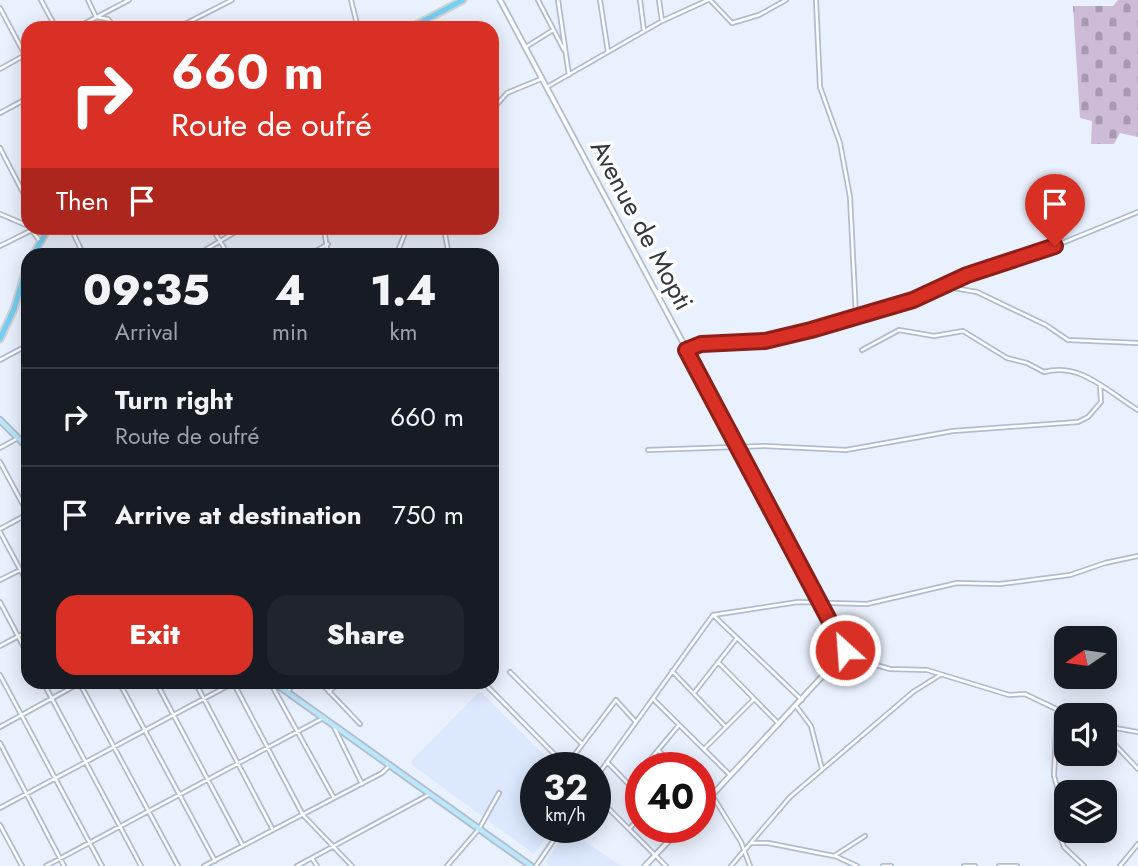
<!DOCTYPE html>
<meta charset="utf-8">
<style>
body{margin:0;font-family:Jost,sans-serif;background:#20242c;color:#f1f3f6;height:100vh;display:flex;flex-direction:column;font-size:26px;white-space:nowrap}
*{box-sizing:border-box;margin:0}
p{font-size:23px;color:#9ea1a6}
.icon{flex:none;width:38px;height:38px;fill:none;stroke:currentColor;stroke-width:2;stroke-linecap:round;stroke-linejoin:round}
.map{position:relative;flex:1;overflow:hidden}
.drawer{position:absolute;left:21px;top:248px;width:478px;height:441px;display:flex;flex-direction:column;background:#171b24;border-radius:21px;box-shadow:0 4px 18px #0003}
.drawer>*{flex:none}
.hud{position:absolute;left:21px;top:21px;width:478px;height:214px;border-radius:21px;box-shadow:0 4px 18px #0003;background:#d93025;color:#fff;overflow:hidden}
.needle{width:46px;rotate:257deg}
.buttons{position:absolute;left:1054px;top:626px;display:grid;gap:14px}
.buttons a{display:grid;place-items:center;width:63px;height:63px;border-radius:14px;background:#171b24;box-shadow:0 4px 18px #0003;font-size:35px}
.speed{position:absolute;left:520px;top:752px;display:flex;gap:14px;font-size:35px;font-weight:700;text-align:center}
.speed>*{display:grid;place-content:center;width:91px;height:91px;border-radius:50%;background:#171b24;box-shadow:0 4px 18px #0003;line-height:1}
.speed small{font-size:18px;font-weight:400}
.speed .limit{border:10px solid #d22;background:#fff;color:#111}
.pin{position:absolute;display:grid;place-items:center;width:60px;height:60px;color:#fff;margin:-72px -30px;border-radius:50% 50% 50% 0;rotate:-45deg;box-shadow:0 0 7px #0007}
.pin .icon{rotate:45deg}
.me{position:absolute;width:77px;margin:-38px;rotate:334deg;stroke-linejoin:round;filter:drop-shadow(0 0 5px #0008)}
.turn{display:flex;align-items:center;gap:24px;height:147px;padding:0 35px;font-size:32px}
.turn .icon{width:91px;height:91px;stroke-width:2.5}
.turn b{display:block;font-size:49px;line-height:60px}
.then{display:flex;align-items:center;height:66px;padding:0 35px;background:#0003;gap:14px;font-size:26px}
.eta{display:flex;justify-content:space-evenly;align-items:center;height:119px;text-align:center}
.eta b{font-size:42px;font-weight:800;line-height:49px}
.cta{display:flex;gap:14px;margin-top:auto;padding:14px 35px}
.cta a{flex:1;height:80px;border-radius:21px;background:#d93025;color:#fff;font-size:28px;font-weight:800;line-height:80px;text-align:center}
.cta a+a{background:#20242c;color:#f1f3f6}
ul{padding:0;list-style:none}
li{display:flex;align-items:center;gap:21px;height:98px;padding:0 35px;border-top:2px solid #363941}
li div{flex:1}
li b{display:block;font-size:26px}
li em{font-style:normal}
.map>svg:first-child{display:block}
.built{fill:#dbe8fd}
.cemetery{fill:url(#cemetery-stones)}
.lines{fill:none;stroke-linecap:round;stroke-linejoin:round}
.minor-casing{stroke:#b0bcd0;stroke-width:6}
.tertiary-casing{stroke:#b0bcd0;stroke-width:7}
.secondary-casing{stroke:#b0bcd0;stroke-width:8}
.primary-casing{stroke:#d2d3d5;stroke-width:9}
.minor{stroke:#fff;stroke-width:2.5}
.tertiary{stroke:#fff;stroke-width:3.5}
.secondary{stroke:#bbe7f8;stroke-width:4.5}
.primary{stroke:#76cef2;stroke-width:5}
.route-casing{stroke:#8d1f18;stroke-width:18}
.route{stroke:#d93025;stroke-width:12}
.labels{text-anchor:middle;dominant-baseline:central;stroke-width:7;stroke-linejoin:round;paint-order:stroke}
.street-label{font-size:26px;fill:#33383f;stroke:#fefefe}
</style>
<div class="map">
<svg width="1138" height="866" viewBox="0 0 1138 866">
<defs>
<pattern id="cemetery-stones" width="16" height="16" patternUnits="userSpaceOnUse" patternTransform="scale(1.75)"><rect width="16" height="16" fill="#cdbbd7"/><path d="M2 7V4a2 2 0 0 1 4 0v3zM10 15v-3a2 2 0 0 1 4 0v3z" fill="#a799b0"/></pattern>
</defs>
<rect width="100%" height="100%" fill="#eaf1fe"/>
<!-- built -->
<path class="built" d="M478 693H482L557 768H536V828H553L534 854 412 765 411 761Z
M568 830 621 866H548L546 861Z"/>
<!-- cemetery -->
<path class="cemetery" d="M1118 0H1138V137L1120 133 1114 144H1091L1092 121 1080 118 1073 6H1113Z"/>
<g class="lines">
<defs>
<path id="minor" d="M41 0 56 28
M88 0 96 17 108 19 115 28
M351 0 358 28
M538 0 564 50
M558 0 569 75
M600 0 608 52
M640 0 644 31
M659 0 662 21
M710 0 732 23 759 15 786 0
M816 0 820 87 840 143 850 197 856 316
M0 8 25 55H28
M76 28 129 0
M177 28 232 0
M526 47 553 30
M0 69 25 55
M547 87 662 21 708 0
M492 110 507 93 541 79
M0 113 28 98
M0 148 28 202
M0 214 26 225
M28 225 39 240
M71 228 84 256
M212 228 229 256
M324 228 328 256
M444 228 449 256
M0 246 30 231
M195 256 242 228
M307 256 328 244
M396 256 407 228
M948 287 977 292 1046 325 1068 340 1138 343
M686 350 701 344 765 341 913 300 967 275 1033 255 1138 212
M862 350 899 330 934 336 963 331 1007 358 1027 363 1044 372C1081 362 1108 392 1138 410
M0 360 28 345
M0 448 18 438
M648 450 765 446 846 450 953 431 1078 422 1088 417 1101 402 1100 385
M0 462 28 514 0 529
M0 532 28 584
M0 580 28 566
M0 602 28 655
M713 615 798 602 867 604 957 583 1000 584 1070 575 1105 563 1138 556
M713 615 802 700
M0 646 28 631
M859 660 890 669 927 670 1009 695 1025 694 1071 716
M718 662 779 724
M672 671 726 727
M510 672 582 744
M0 675 102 866
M43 682 141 866
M79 682 178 866
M119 682 215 861
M156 682 243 846
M195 682 273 830
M233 682 303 815 352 866
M270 682 334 798
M320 682 360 724
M486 685 568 768
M287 692 296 682
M329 692 339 682
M694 693 737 638
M653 699 730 775
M796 706 811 726 822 769
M1057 710 1054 776 1061 800 1058 832 1064 847 1084 866
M1104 726 1138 732
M0 727 78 684
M334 727 362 784
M1104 733 1138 769
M0 743 64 866
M704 749 754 699
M659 751 676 768
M607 762 640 796
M566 766 616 700 635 721
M643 768 679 725
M595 779 713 615
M630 785 640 771
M700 793 707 800
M595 795 666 866
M712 795 741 842 750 866
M0 808 235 682
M0 825 22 866
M629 829 640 817
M751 843H768L834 856 865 836
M835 856 857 866
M312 858 317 866
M46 866 323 718
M204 866 382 773 389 766
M297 866 430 794
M447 866 479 829 499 793
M536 866 562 828
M731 866 790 797 913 692 940 675
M883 866H891
M964 866H975
M999 866H1017
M1120 866 1138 844"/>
<path id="tertiary" d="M500 0 844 644 843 654 700 808
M645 866 681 828"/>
<path id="secondary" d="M0 420 28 448
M273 682 531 866"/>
<path id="primary" d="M410 28 463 0
M32 256 49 228
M0 339 14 309 28 263"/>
</defs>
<!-- minor casing -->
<use href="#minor" class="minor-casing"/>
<!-- tertiary casing -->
<use href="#tertiary" class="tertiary-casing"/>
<!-- secondary casing -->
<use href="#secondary" class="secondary-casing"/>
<!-- primary casing -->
<use href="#primary" class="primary-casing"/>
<!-- minor -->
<use href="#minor" class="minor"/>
<!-- tertiary -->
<use href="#tertiary" class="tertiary"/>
<!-- secondary -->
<use href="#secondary" class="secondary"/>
<!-- primary -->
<use href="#primary" class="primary"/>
</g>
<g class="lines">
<defs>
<path id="route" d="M845 650 686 350 701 344 765 341 811 330 913 300 967 275 1055 246"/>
</defs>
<!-- route casing -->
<use href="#route" class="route-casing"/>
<!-- route -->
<use href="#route" class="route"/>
</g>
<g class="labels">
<!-- street labels -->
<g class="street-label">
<text transform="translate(642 225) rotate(62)">Avenue de Mopti</text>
</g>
</g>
</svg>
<div class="buttons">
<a><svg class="needle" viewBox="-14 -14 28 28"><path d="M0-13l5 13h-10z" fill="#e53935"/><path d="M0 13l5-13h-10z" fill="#9ea1a6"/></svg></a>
<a><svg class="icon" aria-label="sound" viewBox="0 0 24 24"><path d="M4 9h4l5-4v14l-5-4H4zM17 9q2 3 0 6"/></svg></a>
<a><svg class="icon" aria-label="layers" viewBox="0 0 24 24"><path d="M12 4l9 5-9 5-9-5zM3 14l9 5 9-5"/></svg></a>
</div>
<div class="speed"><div>32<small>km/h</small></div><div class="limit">40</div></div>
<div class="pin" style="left:1055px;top:246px;background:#d93025"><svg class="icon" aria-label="arrive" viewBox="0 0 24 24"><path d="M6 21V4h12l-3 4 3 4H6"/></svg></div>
<svg class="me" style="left:845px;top:650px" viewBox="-20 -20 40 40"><circle r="17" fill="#d93025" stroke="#fff" stroke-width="3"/><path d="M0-11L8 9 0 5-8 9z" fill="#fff"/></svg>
<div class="hud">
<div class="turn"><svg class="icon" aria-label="right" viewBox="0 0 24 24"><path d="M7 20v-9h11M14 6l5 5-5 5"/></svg><div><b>660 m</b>Route de oufré</div></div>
<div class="then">Then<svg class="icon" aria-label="arrive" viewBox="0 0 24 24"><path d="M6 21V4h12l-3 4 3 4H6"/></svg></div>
</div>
<section class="drawer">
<div class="eta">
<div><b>09:35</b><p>Arrival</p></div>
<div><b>4</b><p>min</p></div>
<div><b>1.4</b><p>km</p></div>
</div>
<ul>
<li><svg class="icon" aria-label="right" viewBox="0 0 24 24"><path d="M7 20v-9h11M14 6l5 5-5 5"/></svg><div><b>Turn right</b><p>Route de oufré</p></div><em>660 m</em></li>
<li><svg class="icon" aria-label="arrive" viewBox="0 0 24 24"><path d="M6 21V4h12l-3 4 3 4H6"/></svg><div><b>Arrive at destination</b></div><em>750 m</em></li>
</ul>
<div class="cta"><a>Exit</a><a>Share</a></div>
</section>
</div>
